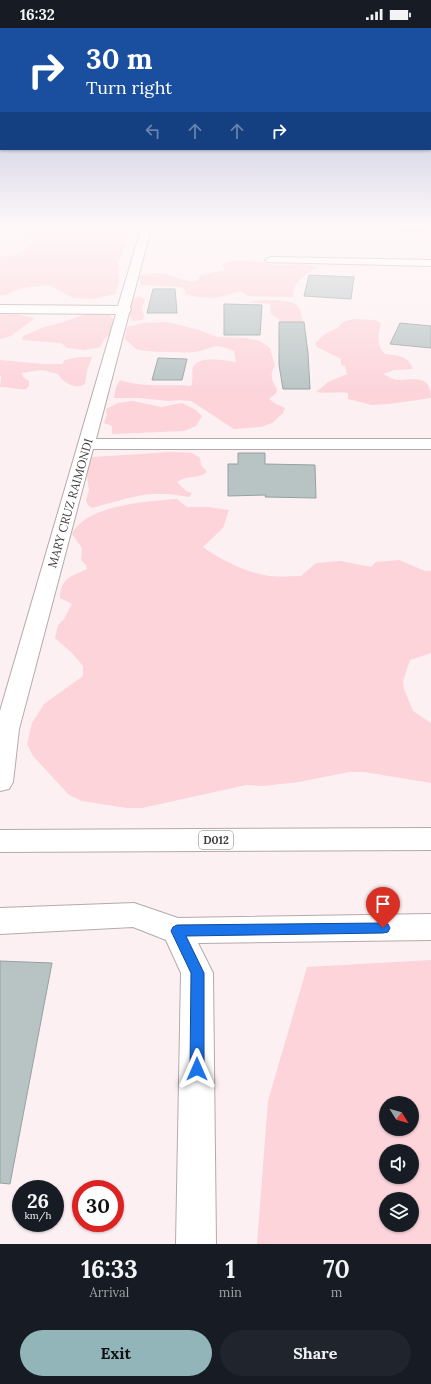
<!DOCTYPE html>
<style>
body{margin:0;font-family:Lora,serif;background:#20242c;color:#f1f3f6;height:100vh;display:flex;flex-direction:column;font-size:15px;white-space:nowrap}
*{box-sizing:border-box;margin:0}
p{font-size:13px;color:#9ea1a6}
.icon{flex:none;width:22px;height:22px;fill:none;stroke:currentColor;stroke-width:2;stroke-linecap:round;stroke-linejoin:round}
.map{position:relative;height:1216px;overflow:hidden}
.details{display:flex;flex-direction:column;background:#171b24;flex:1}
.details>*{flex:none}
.top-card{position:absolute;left:0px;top:0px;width:431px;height:122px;box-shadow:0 1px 3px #0004;background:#1a4fa0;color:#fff;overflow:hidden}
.needle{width:26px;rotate:127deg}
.fabs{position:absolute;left:379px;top:1068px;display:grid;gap:8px}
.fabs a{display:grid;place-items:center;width:40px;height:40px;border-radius:50%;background:#171b24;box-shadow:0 1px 3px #0004;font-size:20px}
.speed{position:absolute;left:12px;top:1152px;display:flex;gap:8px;font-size:20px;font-weight:700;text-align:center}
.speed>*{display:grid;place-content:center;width:52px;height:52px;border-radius:50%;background:#171b24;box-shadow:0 1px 3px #0004;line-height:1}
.speed small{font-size:10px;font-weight:400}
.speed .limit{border:6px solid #d22;background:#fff;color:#111}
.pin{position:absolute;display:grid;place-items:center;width:34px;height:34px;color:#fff;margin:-41px -17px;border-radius:50% 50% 50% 0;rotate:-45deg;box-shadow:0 0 4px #0007}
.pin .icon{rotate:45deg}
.me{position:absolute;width:44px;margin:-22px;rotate:0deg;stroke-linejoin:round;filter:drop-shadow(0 0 3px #0008)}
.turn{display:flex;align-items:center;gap:14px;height:84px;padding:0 20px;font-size:18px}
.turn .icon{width:52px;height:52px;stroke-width:2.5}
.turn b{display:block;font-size:28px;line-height:34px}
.lanes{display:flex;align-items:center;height:38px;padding:0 20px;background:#0003;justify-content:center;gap:20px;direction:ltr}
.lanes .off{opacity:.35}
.eta{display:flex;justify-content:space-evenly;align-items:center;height:68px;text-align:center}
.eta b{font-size:24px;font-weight:700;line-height:28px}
.cta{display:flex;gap:8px;margin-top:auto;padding:8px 20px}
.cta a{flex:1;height:46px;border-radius:24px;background:#91b5b8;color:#111;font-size:16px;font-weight:700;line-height:46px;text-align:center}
.cta a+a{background:#20242c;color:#f1f3f6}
.status{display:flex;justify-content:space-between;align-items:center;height:28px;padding:0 20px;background:#171b24;direction:ltr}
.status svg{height:11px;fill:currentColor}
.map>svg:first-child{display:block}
.green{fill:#fcd4da;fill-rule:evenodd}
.building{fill:#b8c4c4;stroke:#95a1a1}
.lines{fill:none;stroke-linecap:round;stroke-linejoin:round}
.street-casing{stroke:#b5aaab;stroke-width:2}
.primary-casing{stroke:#b5aaab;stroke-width:2}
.street{fill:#fff;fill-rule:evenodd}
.primary{fill:#fff;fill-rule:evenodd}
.route{fill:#1a73e8;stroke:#114b97}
.labels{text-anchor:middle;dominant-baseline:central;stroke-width:3;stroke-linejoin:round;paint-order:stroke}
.shield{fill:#fff;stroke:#797676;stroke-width:1}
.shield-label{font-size:11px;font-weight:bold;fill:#403b3c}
.street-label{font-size:12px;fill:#403b3c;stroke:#fff}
</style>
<div class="status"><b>16:32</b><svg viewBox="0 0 49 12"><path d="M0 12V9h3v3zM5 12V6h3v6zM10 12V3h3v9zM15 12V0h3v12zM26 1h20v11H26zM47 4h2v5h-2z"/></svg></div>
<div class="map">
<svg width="431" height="1216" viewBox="0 0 431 1216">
<rect width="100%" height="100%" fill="#fcf0f2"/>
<!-- green -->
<path class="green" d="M357 197H431V201L426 207 380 202Z
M87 203 102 205H123L125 206 126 218 118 234 119 254 115 266 93 271 73 270 49 257 23 260 5 267H0V228C15 229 25 224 35 213L28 209 41 204Z
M236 232 253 233 278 237 303 236 319 239C306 245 293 253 293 269L248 268 241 263 216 270 197 269 186 266 184 260 180 259 142 257 140 255 141 252 139 248C147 246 156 244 165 246 176 247 188 258 199 251L200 247 226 242 221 237Z
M139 268 145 272 142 280 144 288 143 292 132 293 128 284 134 271Z
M264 272C274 273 295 270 300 282 302 287 302 293 304 298H280L279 291 271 286 270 276 247 274Z
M91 284 107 285 114 291 113 305 105 310 100 319 85 322 67 320 61 315 22 312 23 308 44 299 61 295Z
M0 286H16L35 290 11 308 0 311Z
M353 291 375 292 381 295C378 307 376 317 385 326 397 327 409 328 413 341L394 342 383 346C387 348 393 352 398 352 413 352 431 346 431 370L389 376 372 377 348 371V365C337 363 327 366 316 364L328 354 347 346 345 338 341 337V331L317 319 315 315 325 306 337 300 343 294Z
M167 294 199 302 217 309 246 310 260 313 270 320 275 338C269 346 272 354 277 361L276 365 269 371 276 376 285 380 283 385 272 395 261 399 234 401 191 373 180 372 169 373 139 370H114L116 359 120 352C143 360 168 356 191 358 194 350 191 344 193 339 199 327 227 333 236 334L234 323C211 314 216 320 195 324 188 325 141 324 136 321 132 318 129 314 125 311L127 299 143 295Z
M78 329H92L87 343 85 356C76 362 63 355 58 346L42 342 22 345 23 349 29 353V358L26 361C17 362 9 359 0 359L1 348 0 347V332L44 336H62L65 332Z
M133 373 161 379 182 375 196 382 202 388 196 398 184 403 112 406V398L104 395 107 387 106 381 118 375Z
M170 424 192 425 200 430 201 437 207 444C198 452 188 446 177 454L186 463 192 465 189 469C173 466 155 464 138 468 123 471 107 476 92 480L88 477 86 472 89 462 85 435 93 429Z
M177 471 187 479H209L229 482 223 500 203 519C223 533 245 544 269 548 279 549 290 548 301 548L316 535 341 533 371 539 376 534 399 532 425 543H431V625L410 632 403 653 404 661 413 683 431 695V755L364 744H349L299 754 263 758 246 757 142 780H127L82 773 69 767 33 728 27 716 32 695 44 676 83 648V638L73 626 55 610 58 597 64 591 72 576 60 570C61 549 71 549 87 541L86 537 81 532 82 520 72 506C85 477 149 473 177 471Z
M431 932V1216H257L268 1073 307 939ZM386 1075H412V1101H386ZM386 1123H412V1149H386ZM386 1171H412V1197H386Z"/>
<!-- building -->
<path class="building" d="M309 247 354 249 351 271 304 268Z
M153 261H175L177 285H147Z
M224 276 262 277 260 307H224Z
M279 294H304L308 325 310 361H283L279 337Z
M400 295 431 298V320L390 316Z
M158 330 187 331 182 352H152Z
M238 425H265V436L315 437 316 470 265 469 266 467 228 468V436H238Z
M0 933 52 935 10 1156 0 1155Z"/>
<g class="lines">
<defs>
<path id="street" d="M142 197H152L130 280 131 282 129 285 96 411H431V421H93L19 701 13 754 9 761 0 763V683L116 286 0 285V277L118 278 140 205H0V199H141Z
M271 229 431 232V238L267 234 265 232Z
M134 875 178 890 431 886V912L198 915 213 945 216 1216H176L181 945 166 912 133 899 0 906V880Z"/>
<path id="primary" d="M431 800V822L0 824V802Z"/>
</defs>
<!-- street casing -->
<use href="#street" class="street-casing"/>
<!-- primary casing -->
<use href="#primary" class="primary-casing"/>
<!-- street -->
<use href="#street" class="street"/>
<!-- primary -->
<use href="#primary" class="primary"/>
</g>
<!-- sky -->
<linearGradient id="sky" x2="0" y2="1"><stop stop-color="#a7aed2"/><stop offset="0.54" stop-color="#fef8f9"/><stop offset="1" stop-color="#fef8f9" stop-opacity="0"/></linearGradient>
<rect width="431" height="367" fill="url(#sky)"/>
<!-- route -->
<path class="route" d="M383 895 388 896 390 900 388 904 383 905 186 908 204 945V1041L202 1045 197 1047 192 1045 190 1041 191 945 171 903 173 899 177 897Z"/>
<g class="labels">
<!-- shield labels -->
<rect class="shield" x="199" y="803" width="34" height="18" rx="3"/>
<g class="shield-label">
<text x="216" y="812">D012</text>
</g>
<!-- street labels -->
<g class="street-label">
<text transform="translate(70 475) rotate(-74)">MARY CRUZ RAIMONDI</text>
</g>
</g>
</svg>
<div class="fabs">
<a><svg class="needle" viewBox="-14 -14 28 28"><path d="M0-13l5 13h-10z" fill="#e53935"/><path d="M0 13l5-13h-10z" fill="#9ea1a6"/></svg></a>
<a><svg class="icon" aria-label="sound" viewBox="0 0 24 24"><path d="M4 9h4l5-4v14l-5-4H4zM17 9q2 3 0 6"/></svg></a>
<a><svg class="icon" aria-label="layers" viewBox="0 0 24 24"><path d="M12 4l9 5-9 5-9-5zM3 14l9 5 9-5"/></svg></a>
</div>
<div class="speed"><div>26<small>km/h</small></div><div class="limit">30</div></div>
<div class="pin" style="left:383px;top:900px;background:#d93025"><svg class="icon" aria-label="arrive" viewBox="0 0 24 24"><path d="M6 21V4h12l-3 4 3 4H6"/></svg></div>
<svg class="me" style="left:197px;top:1041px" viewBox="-20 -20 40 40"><path d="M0-17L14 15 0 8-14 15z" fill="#1a73e8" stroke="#fff" stroke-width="4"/></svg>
<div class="top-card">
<div class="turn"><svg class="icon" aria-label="right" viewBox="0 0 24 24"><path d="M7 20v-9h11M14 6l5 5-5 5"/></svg><div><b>30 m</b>Turn right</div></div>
<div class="lanes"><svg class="icon off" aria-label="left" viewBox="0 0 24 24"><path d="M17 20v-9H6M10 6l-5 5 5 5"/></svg><svg class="icon off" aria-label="ahead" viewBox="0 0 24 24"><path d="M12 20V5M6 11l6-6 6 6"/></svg><svg class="icon off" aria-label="ahead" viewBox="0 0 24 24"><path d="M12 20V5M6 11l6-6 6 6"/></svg><svg class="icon" aria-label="right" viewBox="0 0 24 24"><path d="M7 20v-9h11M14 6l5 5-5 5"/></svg></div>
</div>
</div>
<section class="details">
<div class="eta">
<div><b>16:33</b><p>Arrival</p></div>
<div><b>1</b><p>min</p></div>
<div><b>70</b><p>m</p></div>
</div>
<div class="cta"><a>Exit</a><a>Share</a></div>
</section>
